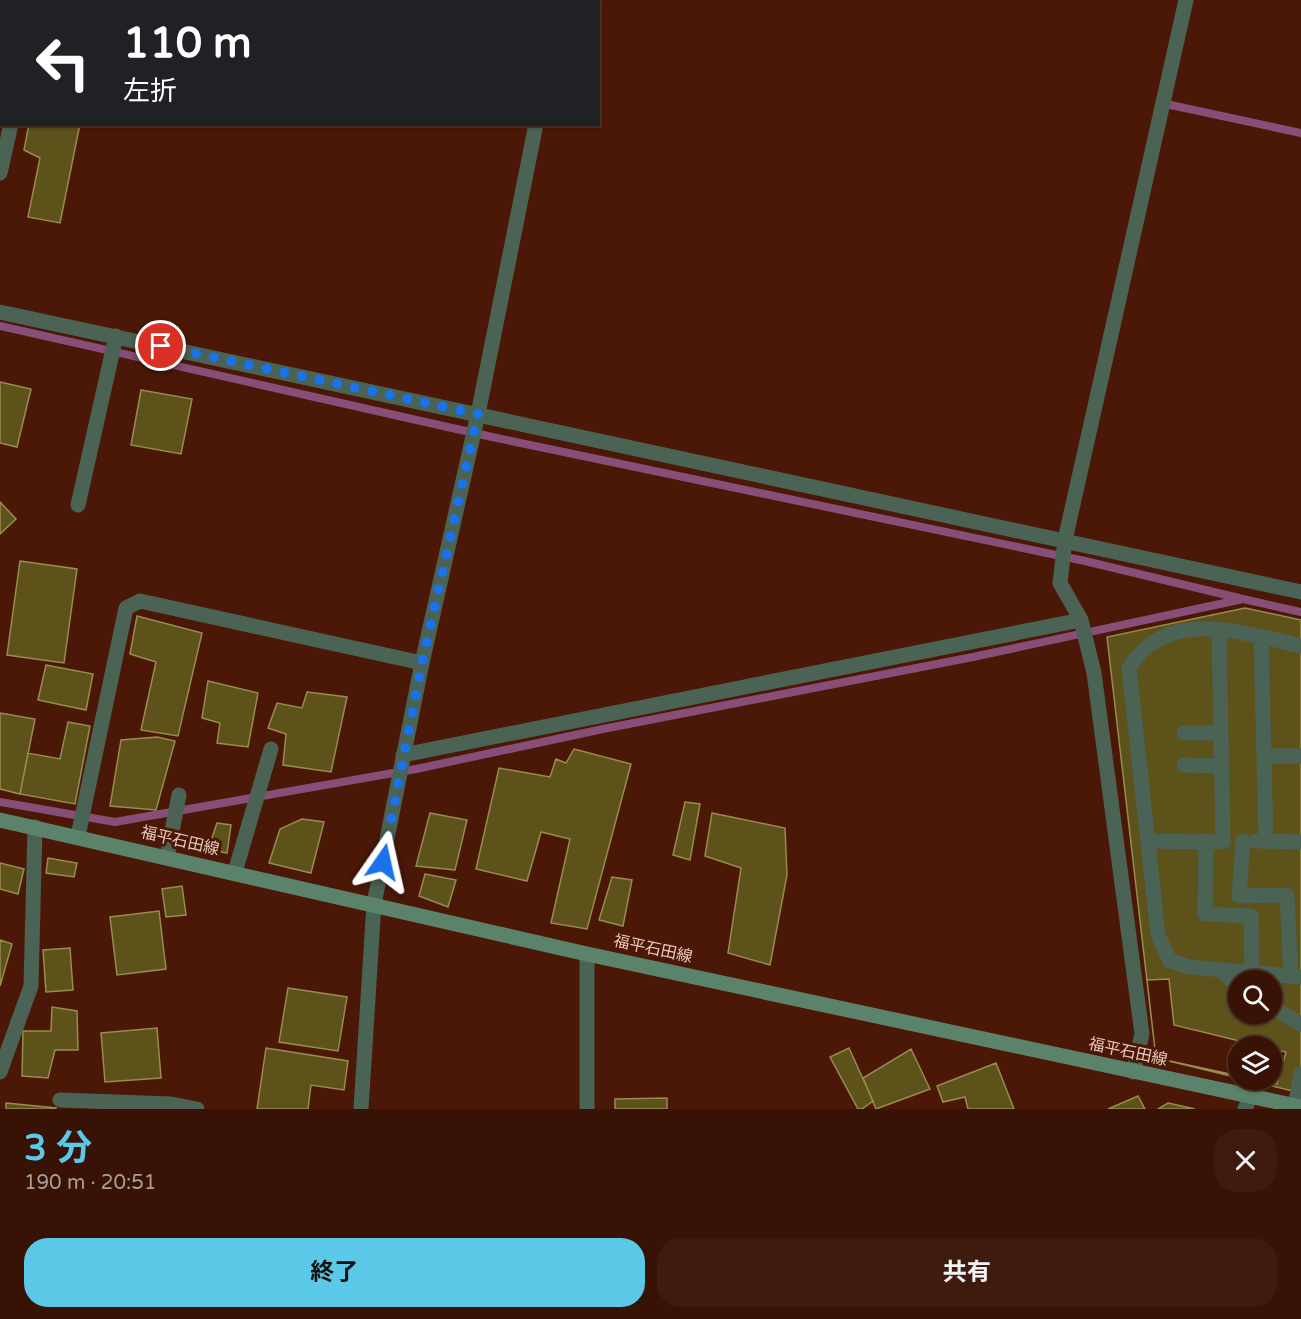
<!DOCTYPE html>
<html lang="ja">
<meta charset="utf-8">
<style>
body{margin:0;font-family:"Varela Round","Noto Sans JP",sans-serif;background:#3f1b0f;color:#f1f3f6;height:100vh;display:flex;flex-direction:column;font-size:22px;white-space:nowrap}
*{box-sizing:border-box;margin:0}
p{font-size:20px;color:#ab9e9a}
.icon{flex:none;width:33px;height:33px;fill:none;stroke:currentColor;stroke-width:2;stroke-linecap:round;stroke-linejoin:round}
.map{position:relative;height:1109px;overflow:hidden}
.side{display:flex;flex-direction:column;background:#381205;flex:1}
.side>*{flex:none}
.hud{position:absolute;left:0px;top:0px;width:600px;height:126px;box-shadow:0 2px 4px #0004,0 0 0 2px #523227;background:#202124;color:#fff;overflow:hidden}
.buttons{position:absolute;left:1228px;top:970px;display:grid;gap:12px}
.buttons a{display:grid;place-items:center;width:54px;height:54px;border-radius:50%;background:#381205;box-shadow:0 2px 4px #0004,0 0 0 2px #523227;font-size:30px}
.pin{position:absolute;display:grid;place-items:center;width:51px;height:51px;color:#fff;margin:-26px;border:3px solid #fff;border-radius:50%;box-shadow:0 2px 6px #0007}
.me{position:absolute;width:66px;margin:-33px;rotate:11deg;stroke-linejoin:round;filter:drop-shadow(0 0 4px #0008)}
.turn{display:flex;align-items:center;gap:21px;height:126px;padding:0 24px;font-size:27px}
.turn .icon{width:78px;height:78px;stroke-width:2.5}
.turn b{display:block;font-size:42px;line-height:51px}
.round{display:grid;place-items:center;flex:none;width:63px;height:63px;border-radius:24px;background:#3f1b0f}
.headline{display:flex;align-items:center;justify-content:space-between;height:102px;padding:0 24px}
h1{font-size:36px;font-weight:700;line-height:45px;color:#5ac8e6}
.cta{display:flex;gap:12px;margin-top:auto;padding:12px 24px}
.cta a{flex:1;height:69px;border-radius:24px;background:#5ac8e6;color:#111;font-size:24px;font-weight:700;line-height:69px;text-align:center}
.cta a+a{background:#3f1b0f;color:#f1f3f6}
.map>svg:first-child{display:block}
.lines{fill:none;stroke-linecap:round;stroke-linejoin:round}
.stream{stroke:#874e77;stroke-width:8}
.building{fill:#5d521a;stroke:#988c50;stroke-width:1.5;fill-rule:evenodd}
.lane{stroke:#4b6354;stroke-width:15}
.street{stroke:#4b6354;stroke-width:15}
.secondary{stroke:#5b826b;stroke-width:15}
.route{stroke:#1a73e8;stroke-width:10;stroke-dasharray:0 18}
.labels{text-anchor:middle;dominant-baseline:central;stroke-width:6;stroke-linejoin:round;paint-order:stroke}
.street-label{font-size:16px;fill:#eac9be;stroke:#4b1807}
</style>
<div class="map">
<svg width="1301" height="1109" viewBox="0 0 1301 1109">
<rect width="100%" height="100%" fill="#4b1807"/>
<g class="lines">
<!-- stream -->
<path class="stream" d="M1166 104 1301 133
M0 326 492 437 1085 561 1239 598
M0 802 115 822 416 769 603 729 973 657 1243 599 1301 612"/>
</g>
<!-- building -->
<path class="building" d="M65 0H115V2Z
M0 12 2 13V61H0Z
M29 124H80L60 223 28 217 40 158 24 150Z
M0 382 31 389 17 447 0 443Z
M141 390 192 399 181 454 131 445Z
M0 502 16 519 0 534Z
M20 561 77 569 64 663 7 655Z
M1245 608 1301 620V1093L1247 1080H1272V1047H1239V1078L1156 1058 1107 637ZM1239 981H1272V1014H1239Z
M137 616 202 633 178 736 141 730 156 662 130 654Z
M46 665 93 674 86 710 38 700Z
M208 681 258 693 248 747 217 743 220 723 202 718Z
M307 692 347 697 331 772 283 765 286 734 268 728 277 703 302 708Z
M0 713 35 719 20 794 0 789Z
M68 722 90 726 75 804 20 794 28 753 60 759Z
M157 737 175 741 156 810 110 806 121 740Z
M574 749 631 764 587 929 551 923 570 839 541 832 527 881 476 869 499 768 550 777 556 759 566 763Z
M685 802 700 804 690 860 673 855Z
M430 813 467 820 455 870 416 866Z
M712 813 785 828 787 875 770 965 728 953 741 868 705 856Z
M302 819 324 822 311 873 269 863 280 829Z
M217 823 231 825 227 853 208 849Z
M48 858 77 863 74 877 46 873Z
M0 863 24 869 18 894 0 889Z
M425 874 456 880 448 907 419 896Z
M612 877 632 880 623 926 599 920Z
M182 886 186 915 166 917 162 889Z
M159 911 166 969 117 975 110 917Z
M0 940 12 944 0 986Z
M70 948 73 990 46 992 43 950Z
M1169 979 1174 1025 1264 1047H1239V1076L1156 1058 1147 980Z
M288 988 347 997 338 1051 279 1042Z
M52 1007 77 1011 78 1050H55L48 1078 22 1076 23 1031H51Z
M157 1028 161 1078 105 1082 101 1033Z
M266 1048 348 1061 344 1090 311 1085 308 1109H257Z
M849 1048 873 1101 862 1109H858L830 1057Z
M911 1049 930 1089 876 1109 863 1078Z
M1272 1049 1286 1052 1277 1084 1258 1080H1272Z
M996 1063 1014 1109H968L965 1097 943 1102 937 1086Z
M1138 1096 1145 1109H1108Z
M667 1098V1109H615V1099Z
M6 1103 56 1108V1109H6Z
M1168 1103 1195 1109H1158Z"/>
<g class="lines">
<!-- lane -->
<path class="lane" d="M1219 630 1223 842
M1261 637 1266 841
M1301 646C1244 633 1167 606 1129 668L1158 935 1170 961 1190 967 1301 977
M1184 733H1221
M1264 756H1301
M1184 765 1222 766
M1148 841 1214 842
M1206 841 1205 914 1251 916 1252 973
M1243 841 1239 896 1287 895 1291 976
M1256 841 1301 842"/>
<!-- street -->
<path class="street" d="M38 2V0
M561 2 562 0
M0 78H2
M0 173 11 124
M0 312 1301 592
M78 505 116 336
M1081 620 1094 673 1142 1034 1133 1072
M403 755 1081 620 1060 583 1065 540 1186 0
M78 836 126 608 140 601 422 663
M167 857 179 795
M235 872 271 749
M587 954V1109
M1222 970 1239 988
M1272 1007 1301 1024
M0 1072 31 986 35 827
M60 1100 171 1104 197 1109
M1295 1106 1301 1074
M361 1109 374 904 422 663 478 414 536 124
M1245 1109 1250 1096"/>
<!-- secondary -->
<path class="secondary" d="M0 820 587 954 1301 1107"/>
</g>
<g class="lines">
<!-- route -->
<path class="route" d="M161 346 478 414 422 663 383 862"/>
</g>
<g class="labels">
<!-- street labels -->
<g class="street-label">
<text transform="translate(180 841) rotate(13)">福平石田線</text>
<text transform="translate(653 949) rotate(12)">福平石田線</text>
<text transform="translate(1128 1052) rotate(12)">福平石田線</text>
</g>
</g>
</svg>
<div class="buttons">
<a><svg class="icon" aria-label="search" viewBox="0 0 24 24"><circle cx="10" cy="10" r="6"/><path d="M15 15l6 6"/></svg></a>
<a><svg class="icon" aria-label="layers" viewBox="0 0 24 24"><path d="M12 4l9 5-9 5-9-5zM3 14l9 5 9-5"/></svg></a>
</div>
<div class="pin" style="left:161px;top:346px;background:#d93025"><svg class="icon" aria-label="arrive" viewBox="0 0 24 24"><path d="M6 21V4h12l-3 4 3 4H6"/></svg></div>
<svg class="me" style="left:383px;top:862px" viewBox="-20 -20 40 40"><path d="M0-17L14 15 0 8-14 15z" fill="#1a73e8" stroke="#fff" stroke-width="4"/></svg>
<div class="hud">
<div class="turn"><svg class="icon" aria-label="left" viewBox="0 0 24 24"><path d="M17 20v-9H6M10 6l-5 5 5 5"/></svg><div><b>110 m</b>左折</div></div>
</div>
</div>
<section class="side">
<div class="headline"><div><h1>3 分</h1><p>190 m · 20:51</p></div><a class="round"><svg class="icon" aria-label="close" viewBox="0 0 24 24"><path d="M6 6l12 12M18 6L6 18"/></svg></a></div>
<div class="cta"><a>終了</a><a>共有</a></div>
</section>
